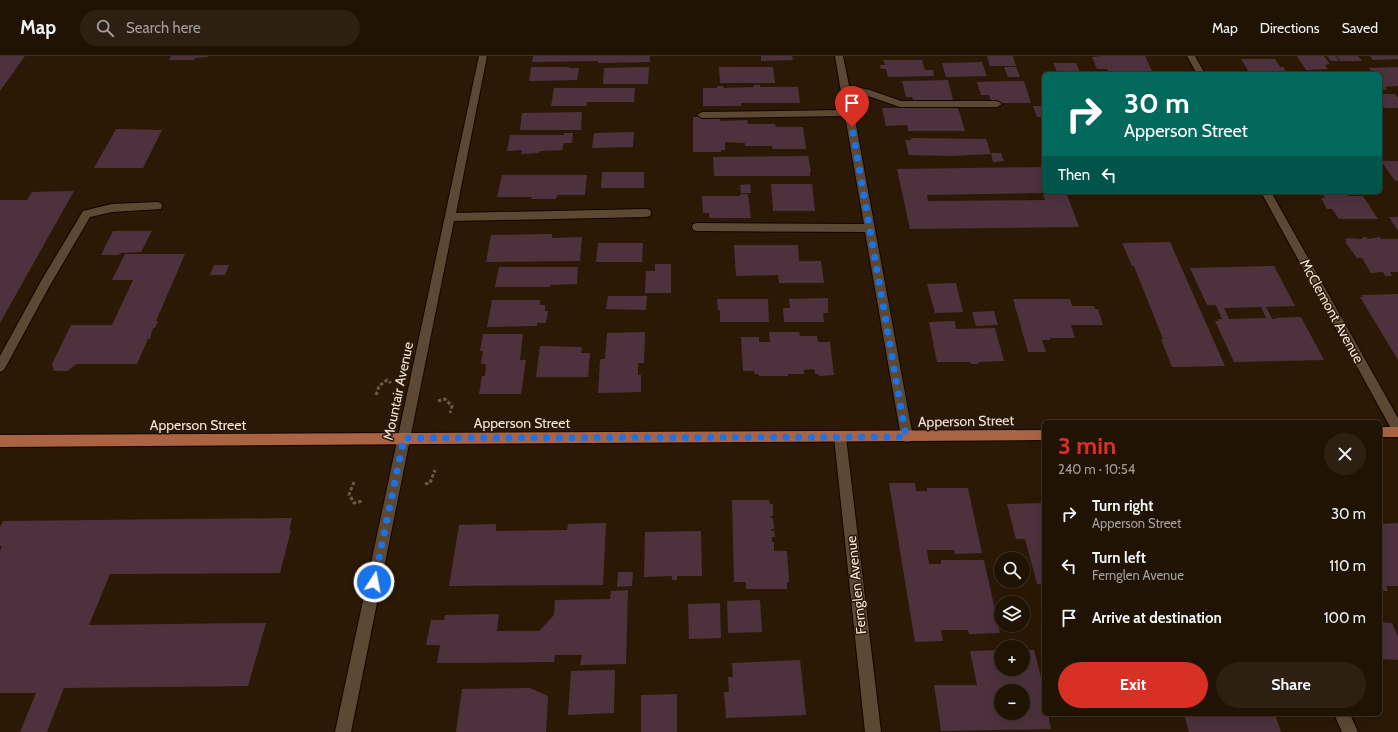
<!DOCTYPE html>
<meta charset="utf-8">
<style>
body{margin:0;font-family:Cabin,sans-serif;background:#2d2013;color:#f1f3f6;height:100vh;display:flex;flex-direction:column;font-size:15px;white-space:nowrap}
*{box-sizing:border-box;margin:0}
p{font-size:13px;color:#a29e9a}
.icon{flex:none;width:22px;height:22px;fill:none;stroke:currentColor;stroke-width:2;stroke-linecap:round;stroke-linejoin:round}
.map{position:relative;flex:1;overflow:hidden}
.sheet{position:absolute;left:1042px;top:364px;width:340px;height:296px;display:flex;flex-direction:column;background:#201304;border-radius:6px;box-shadow:0 4px 16px #0002,0 0 0 1px #3d3226}
.sheet>*{flex:none}
.banner{position:absolute;left:1042px;top:16px;width:340px;height:122px;border-radius:6px;box-shadow:0 4px 16px #0002,0 0 0 1px #3d3226;background:#00695c;color:#fff;overflow:hidden}
.buttons{position:absolute;left:994px;top:496px;display:grid;gap:8px}
.buttons a{display:grid;place-items:center;width:36px;height:36px;border-radius:50%;background:#201304;box-shadow:0 4px 16px #0002,0 0 0 1px #3d3226;font-size:20px}
.pin{position:absolute;display:grid;place-items:center;width:34px;height:34px;color:#fff;margin:-41px -17px;border-radius:50% 50% 50% 0;rotate:-45deg;box-shadow:0 0 4px #0007}
.pin .icon{rotate:45deg}
.me{position:absolute;width:44px;margin:-22px;rotate:11deg;stroke-linejoin:round;filter:drop-shadow(0 0 3px #0008)}
.turn{display:flex;align-items:center;gap:14px;height:84px;padding:0 16px;font-size:18px}
.turn .icon{width:52px;height:52px;stroke-width:2.5}
.turn b{display:block;font-size:28px;line-height:34px}
.then{display:flex;align-items:center;height:38px;padding:0 16px;background:#0003;gap:8px;font-size:15px}
.round{display:grid;place-items:center;flex:none;width:42px;height:42px;border-radius:21px;background:#2d2013}
.summary{display:flex;align-items:center;justify-content:space-between;height:68px;padding:0 16px}
h1{font-size:24px;font-weight:800;line-height:30px;color:#d93025}
.cta{display:flex;gap:8px;margin-top:auto;padding:8px 16px}
.cta a{flex:1;height:46px;border-radius:24px;background:#d93025;color:#fff;font-size:16px;font-weight:800;line-height:46px;text-align:center}
.cta a+a{background:#2d2013;color:#f1f3f6}
ul{padding:0;list-style:none}
li{display:flex;align-items:center;gap:12px;height:52px;padding:0 16px}
li div{flex:1}
li b{display:block;font-size:15px}
li em{font-style:normal}
header{display:flex;align-items:center;gap:24px;box-sizing:border-box;height:56px;padding:0 20px;background:#201304;border-bottom:1px solid #3d3226}
header strong{font-size:19px}
nav{display:flex;gap:22px;margin-inline-start:auto;font-size:14px}
.search{width:280px;height:36px;background:#2d2013;display:flex;align-items:center;gap:10px;box-sizing:border-box;padding:0 14px;border-radius:22px;color:#a29e9a;font-size:15px}
.map>svg:first-child{display:block}
.building{fill:#4d323d;fill-rule:evenodd}
.lines{fill:none;stroke-linecap:round;stroke-linejoin:round}
.minor-casing{stroke:#120400;stroke-width:2}
.major-casing{stroke:#120400;stroke-width:2}
.path{stroke:#685846;stroke-width:3;stroke-dasharray:3.5 2;stroke-linecap:butt}
.minor{fill:#5d4933;fill-rule:evenodd}
.major{fill:#ab6443;fill-rule:evenodd}
.route{stroke:#1a73e8;stroke-width:7;stroke-dasharray:0 12.6}
.labels{text-anchor:middle;dominant-baseline:central;stroke-width:3;stroke-linejoin:round;paint-order:stroke}
.street-label{font-size:14px;fill:#f1e5d8;stroke:#2b1905}
</style>
<header>
<strong>Map</strong>
<div class="search"><svg class="icon" aria-label="search" viewBox="0 0 24 24"><circle cx="10" cy="10" r="6"/><path d="M15 15l6 6"/></svg>Search here</div>
<nav><a>Map</a><a>Directions</a><a>Saved</a></nav>
</header>
<div class="map">
<svg width="1398" height="676" viewBox="0 0 1398 676">
<rect width="100%" height="100%" fill="#2b1905"/>
<!-- building -->
<path class="building" d="M0 0H25L0 35Z
M171 0H208V1L195 2 194 4H169Z
M533 0H650V6L598 7V5L532 6Z
M761 0H792L793 4 761 5Z
M987 0H1013L1016 10H990Z
M1101 0H1145L1153 17H1109L1107 13H1097L1092 1Z
M1297 0H1324L1330 8 1325 9 1328 13 1306 14Z
M1327 0H1336L1339 5H1331Z
M1337 0H1358L1362 5H1340Z
M1370 0H1398V3L1373 4Z
M1241 3H1275L1280 11H1283L1288 18H1250Z
M883 4H922L925 14H933L934 20 888 21 886 13H881L880 9H885Z
M982 6 987 20 946 21 942 7Z
M1053 7H1076L1081 18H1058Z
M531 11H569V12H579L577 24 529 25Z
M649 11 648 28H603L604 12Z
M719 11H773L775 27H720Z
M1004 11H1016L1020 21H1008Z
M1398 11V30L1385 31 1387 34H1380V18H1373L1369 12Z
M948 24 953 44H913L912 41H906L902 25Z
M1017 25H1024L1031 47H992L989 39H981L977 26Z
M754 29H760V31H798L800 47H741V50H703V32H717V30H723L724 32 754 31Z
M554 32H635L634 46H587V50H551Z
M1380 38H1395L1398 42V52H1384L1380 46Z
M1033 50H1044V61H1037Z
M882 52H958L965 75H908L907 69 886 70Z
M582 56 581 74H520L522 57Z
M693 61H720V65L747 64 748 68H775L776 71H803L806 93H774L772 92V90H745V87L725 86V94H721V96H693Z
M116 73 162 74 143 112H94Z
M634 76 633 91 592 92 594 77Z
M564 77H573L572 87H564L562 94 540 95 539 97 521 98 522 94 507 95 510 79H564Z
M911 82 986 83 991 98 952 100 909 99 905 84H911Z
M991 97H1001L1004 105 993 106Z
M808 100 811 116H810V120H714L713 101Z
M1381 105H1398V125H1395Z
M1044 111V136H1066L1079 171 910 173 897 113ZM1043 137 1045 144 928 145 927 139Z
M602 116H644V132H601Z
M502 119H587L585 139H557L556 143H531L532 141H497Z
M750 128 751 137H741L740 129Z
M771 128H812L815 155H773Z
M74 135 0 267V144H27L32 136Z
M1321 136H1345L1348 140H1363L1378 163H1339L1332 153H1327L1321 142H1325Z
M740 138H748L751 162H709V157H703L702 140H740Z
M1389 161H1398V175Z
M113 175H152L141 196 120 197 119 199H101Z
M552 178V182L582 181 580 205 486 206 491 179Z
M1362 181H1366L1368 183 1380 181 1381 183H1398V216H1390L1392 220H1385L1383 216 1371 217 1362 202H1357L1345 186H1347L1345 183H1348L1347 182 1363 183Z
M1170 186 1225 310 1172 311 1161 283H1163L1134 210H1132L1122 187Z
M598 187H643L642 206H596Z
M734 189H798L799 205H821L824 227H779L778 219 736 220Z
M125 198H185L156 265H158L155 272H153L150 283H148L137 308H77L67 315H54L52 308 71 269H112L133 224H112Z
M655 208H671V237H645L646 215H655Z
M214 209H229L225 219H210Z
M1274 210 1295 250 1266 251 1272 263H1276L1275 262 1301 261 1324 304 1234 306 1215 265H1218V263H1222L1216 249H1207L1190 212ZM1261 251 1266 262 1229 263 1224 252Z
M499 211H578L577 228 550 229V231H495Z
M956 227 963 256 935 257 927 228Z
M1398 238V304L1360 241H1363L1361 239Z
M608 240H647L646 254 606 253Z
M828 242V257H823L824 266H784L783 252H790L789 243Z
M717 243H768L769 266H720V254H718Z
M1013 243H1070L1072 250H1094L1095 253H1098L1103 269H1071L1075 282H1050V284H1042L1046 296H1028Z
M492 244H540V249H545V255H548L546 267H537V270L487 271Z
M994 255 998 269 976 270 972 256Z
M955 265 956 273 995 272 1004 305 980 306 977 308H972L969 306H937L929 266Z
M645 276 644 307H638V319H641V336L598 337 600 305 601 303H605L607 277Z
M769 276H799L800 280H817L818 286H830L834 319 819 320V318H815L814 313 804 314V318H788V320H759L758 318H755L754 315H743L741 281H759V286H770Z
M483 278H523L520 304H526L521 338H479L482 320H485L486 308H481L483 295H480Z
M540 290 582 291 581 297H590L588 321H536Z
M889 427H915L916 435H927V432H968L982 497 955 498 954 494H927L929 508H941V504H984L1000 577 969 578 968 574H941L943 585 915 586Z
M732 444H769L770 448H773V460H770L771 462H773L774 473H771V475L774 474 775 481H772V486H774V495H787L789 526H787V533H746V526H734Z
M1044 447V528H1037L1025 483H1016L1007 448Z
M292 462 289 475 291 474 280 517 110 518 89 569 266 567 248 630 64 632 47 676H20L36 637H0V495L2 490H0V471L3 465Z
M606 467 603 529 449 530 459 469 496 468V475L567 474 568 468Z
M1398 467V530H1386L1388 535H1380V468Z
M701 475 702 520H677V524H672V520L644 521 645 476Z
M618 516H633L632 530 617 531Z
M628 534 626 608 580 609 582 599H555L554 606 437 607 440 589H426L431 564H444L445 559 499 558 497 575H539L554 559 555 544 610 543 611 535Z
M760 544 762 576 728 577 727 545Z
M720 547 721 582 689 583 688 548Z
M1380 566 1392 567 1398 580V604L1380 603Z
M1001 594V613H1023V594H1034L1042 625H1044V658H1048L1051 673 941 675 934 629H977L970 595ZM1001 635H1023V657H1001Z
M800 604 806 659 726 662 724 636H729L728 621H733L732 607Z
M615 614 614 657 568 659 571 615Z
M530 632 548 640 546 676H456L462 633Z
M677 638V676H641V639Z
M1184 658H1275L1281 676H1189Z"/>
<g class="lines">
<defs>
<path id="minor" d="M479 0H487L456 157 646 153 650 154 651 157 650 160 646 161 454 165 351 676H335Z
M835 0H843L849 30 870 34 901 45H997L1002 48 997 51H900L865 39 850 36 913 381 911 385 907 386 903 385 901 381 865 176 697 175 693 174 692 171 693 168 697 167 864 168 845 60 702 62 697 59 702 56 844 54Z
M1187 0H1195L1205 18H1197Z
M1261 136H1271L1398 362V379L1394 378Z
M157 146 161 147 162 150 161 153 112 156 90 161 49 231 4 314 0 316V300L41 225 83 155 112 148Z
M840 376 844 377 846 381 881 676H865L834 381 836 377Z
M1334 658H1350L1358 676H1342Z"/>
<path id="major" d="M1380 371H1398V381H1380Z
M1044 374V384L0 391V379Z"/>
</defs>
<!-- minor casing -->
<use href="#minor" class="minor-casing"/>
<!-- major casing -->
<use href="#major" class="major-casing"/>
<!-- path -->
<path class="path" d="M376 339 379 330 387 324 391 327
M438 345 445 343 452 350 450 357
M354 426 349 438 354 447 363 445
M425 428 430 427 435 414"/>
<!-- minor -->
<use href="#minor" class="minor"/>
<!-- major -->
<use href="#major" class="major"/>
</g>
<g class="lines">
<!-- route -->
<path class="route" d="M374 526 404 382 906 381 852 71"/>
</g>
<g class="labels">
<!-- street labels -->
<g class="street-label">
<text transform="translate(1332 255) rotate(61)">McClemont Avenue</text>
<text transform="translate(398 335) rotate(-78)">Mountair Avenue</text>
<text transform="translate(966 365) rotate(-1)">Apperson Street</text>
<text x="522" y="367">Apperson Street</text>
<text x="198" y="369">Apperson Street</text>
<text transform="translate(856 529) rotate(-96)">Fernglen Avenue</text>
</g>
</g>
</svg>
<div class="buttons">
<a><svg class="icon" aria-label="search" viewBox="0 0 24 24"><circle cx="10" cy="10" r="6"/><path d="M15 15l6 6"/></svg></a>
<a><svg class="icon" aria-label="layers" viewBox="0 0 24 24"><path d="M12 4l9 5-9 5-9-5zM3 14l9 5 9-5"/></svg></a>
<a>+</a>
<a>−</a>
</div>
<div class="pin" style="left:852px;top:71px;background:#d93025"><svg class="icon" aria-label="arrive" viewBox="0 0 24 24"><path d="M6 21V4h12l-3 4 3 4H6"/></svg></div>
<svg class="me" style="left:374px;top:526px" viewBox="-20 -20 40 40"><circle r="17" fill="#1a73e8" stroke="#fff" stroke-width="3"/><path d="M0-11L8 9 0 5-8 9z" fill="#fff"/></svg>
<div class="banner">
<div class="turn"><svg class="icon" aria-label="right" viewBox="0 0 24 24"><path d="M7 20v-9h11M14 6l5 5-5 5"/></svg><div><b>30 m</b>Apperson Street</div></div>
<div class="then">Then<svg class="icon" aria-label="left" viewBox="0 0 24 24"><path d="M17 20v-9H6M10 6l-5 5 5 5"/></svg></div>
</div>
<section class="sheet">
<div class="summary"><div><h1>3 min</h1><p>240 m · 10:54</p></div><a class="round"><svg class="icon" aria-label="close" viewBox="0 0 24 24"><path d="M6 6l12 12M18 6L6 18"/></svg></a></div>
<ul>
<li><svg class="icon" aria-label="right" viewBox="0 0 24 24"><path d="M7 20v-9h11M14 6l5 5-5 5"/></svg><div><b>Turn right</b><p>Apperson Street</p></div><em>30 m</em></li>
<li><svg class="icon" aria-label="left" viewBox="0 0 24 24"><path d="M17 20v-9H6M10 6l-5 5 5 5"/></svg><div><b>Turn left</b><p>Fernglen Avenue</p></div><em>110 m</em></li>
<li><svg class="icon" aria-label="arrive" viewBox="0 0 24 24"><path d="M6 21V4h12l-3 4 3 4H6"/></svg><div><b>Arrive at destination</b></div><em>100 m</em></li>
</ul>
<div class="cta"><a>Exit</a><a>Share</a></div>
</section>
</div>
